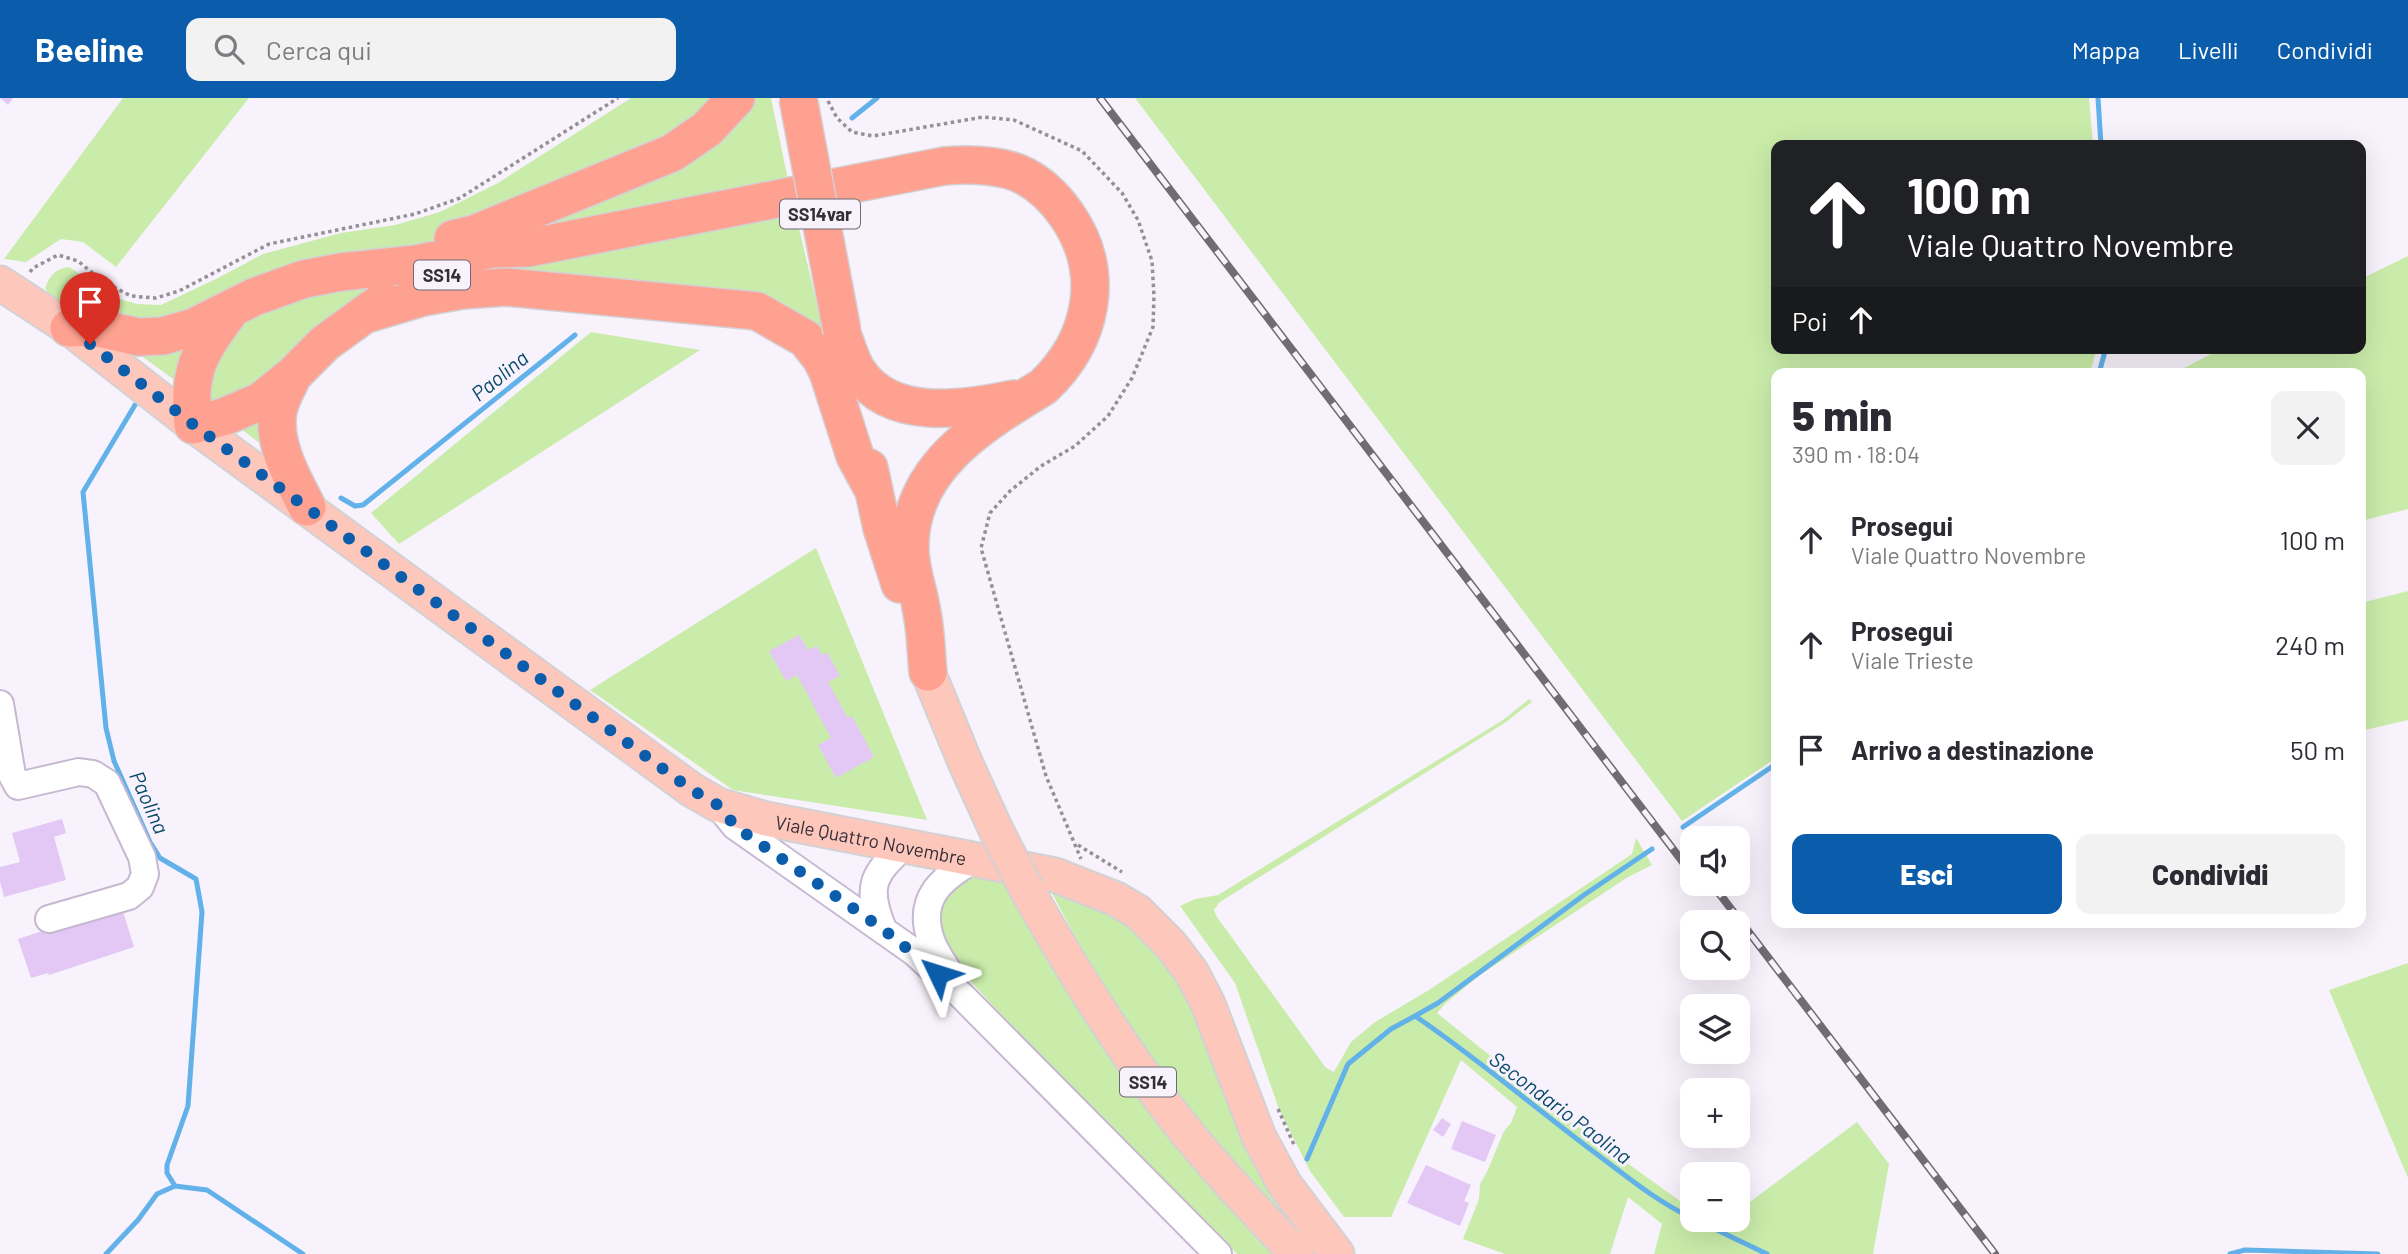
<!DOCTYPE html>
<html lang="it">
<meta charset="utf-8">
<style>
body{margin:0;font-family:Barlow,sans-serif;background:#f2f2f3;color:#2b2b33;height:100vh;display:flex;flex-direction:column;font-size:26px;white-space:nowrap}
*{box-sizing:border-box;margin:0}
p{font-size:23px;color:#7c7c81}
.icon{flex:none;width:38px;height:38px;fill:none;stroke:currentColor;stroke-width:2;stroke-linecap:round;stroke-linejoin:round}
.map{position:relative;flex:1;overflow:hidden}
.drawer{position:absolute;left:1771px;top:270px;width:595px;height:560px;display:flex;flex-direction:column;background:#fff;border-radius:14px;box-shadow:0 7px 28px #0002}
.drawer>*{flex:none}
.guide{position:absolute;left:1771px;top:42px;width:595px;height:214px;border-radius:14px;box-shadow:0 7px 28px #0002;background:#202124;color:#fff;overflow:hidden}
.fabs{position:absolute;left:1680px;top:728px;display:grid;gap:14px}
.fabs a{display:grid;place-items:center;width:70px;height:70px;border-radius:14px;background:#fff;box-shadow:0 7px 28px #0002;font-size:35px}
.pin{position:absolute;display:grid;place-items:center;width:60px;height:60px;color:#fff;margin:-72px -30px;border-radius:50% 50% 50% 0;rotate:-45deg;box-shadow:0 0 7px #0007}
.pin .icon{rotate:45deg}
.me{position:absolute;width:77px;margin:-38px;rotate:311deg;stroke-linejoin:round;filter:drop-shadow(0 0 5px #0008)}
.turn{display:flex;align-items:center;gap:24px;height:147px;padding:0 21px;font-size:32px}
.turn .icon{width:91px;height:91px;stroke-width:2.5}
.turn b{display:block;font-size:49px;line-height:60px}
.then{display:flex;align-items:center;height:66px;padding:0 21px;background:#0003;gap:14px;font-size:26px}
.round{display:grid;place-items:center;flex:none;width:74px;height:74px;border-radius:14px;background:#f2f2f3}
.overview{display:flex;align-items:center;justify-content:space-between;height:119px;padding:0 21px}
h1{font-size:42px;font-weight:800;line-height:52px}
.cta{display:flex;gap:14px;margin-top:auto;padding:14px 21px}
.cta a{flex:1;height:80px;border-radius:14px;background:#0b5caa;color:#fff;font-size:28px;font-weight:800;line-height:80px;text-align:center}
.cta a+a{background:#f2f2f3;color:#2b2b33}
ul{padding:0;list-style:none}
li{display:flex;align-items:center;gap:21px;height:105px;padding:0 21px}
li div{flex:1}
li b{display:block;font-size:26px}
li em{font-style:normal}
header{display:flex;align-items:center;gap:42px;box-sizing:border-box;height:98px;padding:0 35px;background:#0b5caa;color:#fff}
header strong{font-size:33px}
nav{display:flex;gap:38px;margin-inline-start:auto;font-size:24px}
.search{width:490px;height:63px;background:#f2f2f3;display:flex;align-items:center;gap:18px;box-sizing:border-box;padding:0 24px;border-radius:14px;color:#7c7c81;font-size:26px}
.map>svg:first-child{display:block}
.green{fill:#caecaa}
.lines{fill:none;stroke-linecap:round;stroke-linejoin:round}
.stream{stroke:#62b1e9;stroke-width:5}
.building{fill:#e3c8f6}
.minor-casing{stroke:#c6b8d1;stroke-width:30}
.major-casing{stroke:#d2d1d3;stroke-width:37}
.highway-casing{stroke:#d2d1d3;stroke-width:40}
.path{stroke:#958f99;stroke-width:3.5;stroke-dasharray:3.5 3.5;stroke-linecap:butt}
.minor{stroke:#fff;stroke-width:26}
.major{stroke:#fec7bc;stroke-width:33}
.highway{stroke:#fea190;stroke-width:37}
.rail-casing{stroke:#716b75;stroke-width:8}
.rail{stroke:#f8f2fc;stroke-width:5;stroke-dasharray:16;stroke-linecap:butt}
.major-bridge-casing{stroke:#d2d1d3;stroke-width:37;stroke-linecap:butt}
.highway-bridge-casing{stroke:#d2d1d3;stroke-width:40;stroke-linecap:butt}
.major-bridge{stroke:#fec7bc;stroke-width:33}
.highway-bridge{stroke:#fea190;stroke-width:37}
.route{stroke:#0b5caa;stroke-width:12;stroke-dasharray:0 21.6}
.labels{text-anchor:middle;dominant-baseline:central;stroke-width:6;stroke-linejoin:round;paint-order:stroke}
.shield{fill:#f8f2fc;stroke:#6f6973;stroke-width:2}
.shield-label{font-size:18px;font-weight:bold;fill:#342e38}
.street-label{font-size:19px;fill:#342e38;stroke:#f8f2fc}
.water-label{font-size:21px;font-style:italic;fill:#09496d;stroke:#f8f2fc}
</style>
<header>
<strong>Beeline</strong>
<div class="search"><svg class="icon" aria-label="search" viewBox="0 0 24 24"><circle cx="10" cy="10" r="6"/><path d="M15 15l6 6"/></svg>Cerca qui</div>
<nav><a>Mappa</a><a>Livelli</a><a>Condividi</a></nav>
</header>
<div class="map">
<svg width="2408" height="1156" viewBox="0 0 2408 1156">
<rect width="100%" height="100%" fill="#f8f2fc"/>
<!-- green -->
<path class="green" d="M123 0H249L116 169 83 144 61 141 26 164 4 161Z
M631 0H718L692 29 438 144 179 228 110 223 52 200 45 190C50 177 55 171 69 169L116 200 137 206 161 207 218 180 263 156 341 135 395 127 440 114 498 85Z
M748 0H771L790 91 485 146Z
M1135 0H2089L2093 47H1776V250H2097L2090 275H1776V660L1682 723Z
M794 109 826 245 493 174Z
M2408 158V411L2361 423V275H2174L2223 250H2361V181Z
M382 183 261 290 205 307C209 293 216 250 224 240 256 199 335 193 382 183Z
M591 234 700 252 399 446 371 415Z
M197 241 180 286 132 251Z
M268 312 266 350 236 327Z
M816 450 927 722 733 692 590 592Z
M2408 493V622L2361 633V505Z
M1529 601 1532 604 1506 624 1220 804 1214 812 1217 819 1326 970 1334 974 1351 944 1375 924 1429 892 1632 756 1636 740 1652 767 1628 779 1480 877 1446 905 1437 915 1595 1042 1680 1103 1692 1105V1122H1738V1113L1857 1024 1889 1066 1873 1156H1654L1662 1126 1628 1099 1610 1156H1505L1463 1141 1479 1101 1480 1086 1487 1074 1504 1033 1511 1025 1517 1009 1461 962 1391 1119H1344L1310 1073 1279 1011 1235 885 1180 808 1195 801 1218 797 1503 622Z
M970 776 1003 782 1275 1156H1237L1034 952 974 887 943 846 938 802Z
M1051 793 1079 798 1141 834 1174 872 1317 1156C1285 1121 1251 1086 1220 1050 1153 973 1098 884 1051 793Z
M2408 865V1080L2329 892Z"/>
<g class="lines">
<!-- stream -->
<path class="stream" d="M2098 0 2101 47
M852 20 877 0
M2099 275 2106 250
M135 307 83 394 106 630 114 663 150 744 160 760 196 781 202 814 188 1008 167 1067V1075L175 1088
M341 400 355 408 363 407 575 237
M1683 729 1776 666
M1415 918 1438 905 1584 797 1652 751
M1307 1061 1348 966 1391 931 1415 918C1477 960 1534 1009 1594 1054 1626 1078 1656 1103 1692 1120
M175 1088 207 1092 303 1156
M1696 1122 1767 1156
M106 1156 138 1122 157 1096 175 1088
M2230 1156 2245 1152 2378 1156"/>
</g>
<!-- building -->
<path class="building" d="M0 0H13L8 7Z
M799 537 808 552 817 548 822 557 827 554 840 578 828 584 848 620 852 618 874 659 836 680 818 647 831 640 797 577 786 583 769 553Z
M62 721 66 735 54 739 66 782 4 799 0 784V769L20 764 12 735Z
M121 807 134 849 49 877 48 875 31 880 18 841Z
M1442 1020 1451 1026 1443 1039 1433 1032Z
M1462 1023 1496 1037 1485 1064 1451 1051Z
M1426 1067 1471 1087 1464 1103 1469 1105 1460 1128 1407 1105Z"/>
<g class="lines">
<defs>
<path id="minor" d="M0 606 12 677 18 688 79 674 93 676 107 685 142 759 145 776 140 789 129 798 49 821
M718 707 735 728 914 854 963 899 1218 1156
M883 831C865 788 873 776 905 747
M950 876C944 866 935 854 931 842 916 799 943 779 977 760"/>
<g id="major">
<path id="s1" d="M0 185 69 230 193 327 692 692 718 707 766 721 1055 777 1116 801 1138 814 1170 846 1192 875 1208 906 1259 1039 1285 1087 1337 1156"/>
<path d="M928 574 965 664 996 732"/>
<path d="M1027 792C1070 868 1115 942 1169 1012 1208 1063 1252 1110 1297 1156"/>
</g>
<path id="highway" d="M453 141 474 136 672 55 707 31 736 0
M230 213C199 255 187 273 193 327L226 318 261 303 293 277 325 245 383 203
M363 217 423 199 463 192 506 189 757 213 806 241 821 260 828 274 855 358 874 393
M69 230 94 229 138 239 163 238 194 229 254 199 304 181 341 174 416 166 493 151 528 150 944 68C969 66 995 66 1018 75 1037 83 1054 99 1066 116 1107 174 1093 242 1043 289 982 326 908 370 910 451 910 473 919 493 922 515 926 534 926 555 928 574
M843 239C848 251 851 264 858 274 891 324 965 311 1014 301
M293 277C288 288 280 301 278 313 272 346 293 381 307 409
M869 370 882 430 900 486"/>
</defs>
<!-- minor casing -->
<use href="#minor" class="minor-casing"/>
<!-- major casing -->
<use href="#major" class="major-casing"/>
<!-- highway casing -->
<use href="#highway" class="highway-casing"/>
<!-- path -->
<path class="path" d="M828 3 837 20 852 34 873 38 983 19 1014 22 1082 53 1122 95 1138 122 1152 163 1154 198 1153 229 1132 280 1108 318 1075 348 1041 368 1010 393 990 415 981 450 1046 678 1081 761
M30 174 33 170 58 157 78 163 102 183 131 198 156 200 179 193 269 146 415 116 460 100 618 0
M1078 747 1122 774
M1278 1011 1295 1049"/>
<!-- minor -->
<use href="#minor" class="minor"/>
<!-- major -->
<use href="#major" class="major"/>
<!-- highway -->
<use href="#highway" class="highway"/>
<defs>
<path id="rail" d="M1100 0 1692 776
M1712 786 1995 1156"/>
</defs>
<!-- rail casing -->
<use href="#rail" class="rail-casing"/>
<!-- rail -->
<use href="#rail" class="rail"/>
<defs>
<path id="major-bridge" d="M996 732 1027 792"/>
<path id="highway-bridge" d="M798 0 842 233"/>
</defs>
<!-- major-bridge casing -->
<use href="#major-bridge" class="major-bridge-casing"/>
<!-- highway-bridge casing -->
<use href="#highway-bridge" class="highway-bridge-casing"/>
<!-- major-bridge -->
<use href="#major-bridge" class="major-bridge"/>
<!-- highway-bridge -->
<use href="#highway-bridge" class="highway-bridge"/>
</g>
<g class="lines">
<!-- route -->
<path class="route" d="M90 246 194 327 692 692 718 707 736 729 883 831 938 876"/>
</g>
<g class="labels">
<!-- shield labels -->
<g class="shield">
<rect x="780" y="101.5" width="80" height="29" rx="5"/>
<rect x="414" y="162.5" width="56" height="29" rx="5"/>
<rect x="1120" y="969.5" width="56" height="29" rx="5"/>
</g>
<g class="shield-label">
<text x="820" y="116">SS14var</text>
<text x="442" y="177">SS14</text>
<text x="1148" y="984">SS14</text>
</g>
<!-- street labels -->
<g class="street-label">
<text stroke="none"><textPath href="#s1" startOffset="1045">Viale Quattro Novembre</textPath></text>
</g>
<!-- water labels -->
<g class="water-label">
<text transform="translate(499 277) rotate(-39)">Paolina</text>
<text transform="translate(150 704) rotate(66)">Paolina</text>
<text transform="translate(1561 1009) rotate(37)">Secondario Paolina</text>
</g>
</g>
</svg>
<div class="fabs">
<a><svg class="icon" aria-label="sound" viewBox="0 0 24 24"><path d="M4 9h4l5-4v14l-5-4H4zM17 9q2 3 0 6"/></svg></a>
<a><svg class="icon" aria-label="search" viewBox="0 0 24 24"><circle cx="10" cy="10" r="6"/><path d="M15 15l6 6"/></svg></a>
<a><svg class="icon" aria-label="layers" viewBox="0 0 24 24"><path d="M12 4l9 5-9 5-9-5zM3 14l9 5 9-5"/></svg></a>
<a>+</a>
<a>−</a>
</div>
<div class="pin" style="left:90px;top:246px;background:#d93025"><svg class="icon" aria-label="arrive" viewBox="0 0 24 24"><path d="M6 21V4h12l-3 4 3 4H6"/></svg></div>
<svg class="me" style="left:938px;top:876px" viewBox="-20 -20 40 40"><path d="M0-17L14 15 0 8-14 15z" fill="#0b5caa" stroke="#fff" stroke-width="4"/></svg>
<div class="guide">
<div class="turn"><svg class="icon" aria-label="ahead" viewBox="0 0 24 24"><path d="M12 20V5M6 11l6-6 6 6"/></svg><div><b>100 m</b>Viale Quattro Novembre</div></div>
<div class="then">Poi<svg class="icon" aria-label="ahead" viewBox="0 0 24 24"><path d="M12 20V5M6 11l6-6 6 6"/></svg></div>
</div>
<section class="drawer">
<div class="overview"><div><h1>5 min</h1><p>390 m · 18:04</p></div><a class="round"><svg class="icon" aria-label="close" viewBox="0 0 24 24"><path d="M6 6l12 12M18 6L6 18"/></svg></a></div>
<ul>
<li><svg class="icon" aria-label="ahead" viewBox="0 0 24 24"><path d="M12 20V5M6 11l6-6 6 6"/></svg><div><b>Prosegui</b><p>Viale Quattro Novembre</p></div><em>100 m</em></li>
<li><svg class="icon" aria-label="ahead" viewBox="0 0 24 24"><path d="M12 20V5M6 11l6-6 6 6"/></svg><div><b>Prosegui</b><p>Viale Trieste</p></div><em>240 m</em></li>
<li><svg class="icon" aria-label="arrive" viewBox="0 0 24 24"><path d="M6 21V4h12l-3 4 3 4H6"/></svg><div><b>Arrivo a destinazione</b></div><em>50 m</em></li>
</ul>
<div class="cta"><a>Esci</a><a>Condividi</a></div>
</section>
</div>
